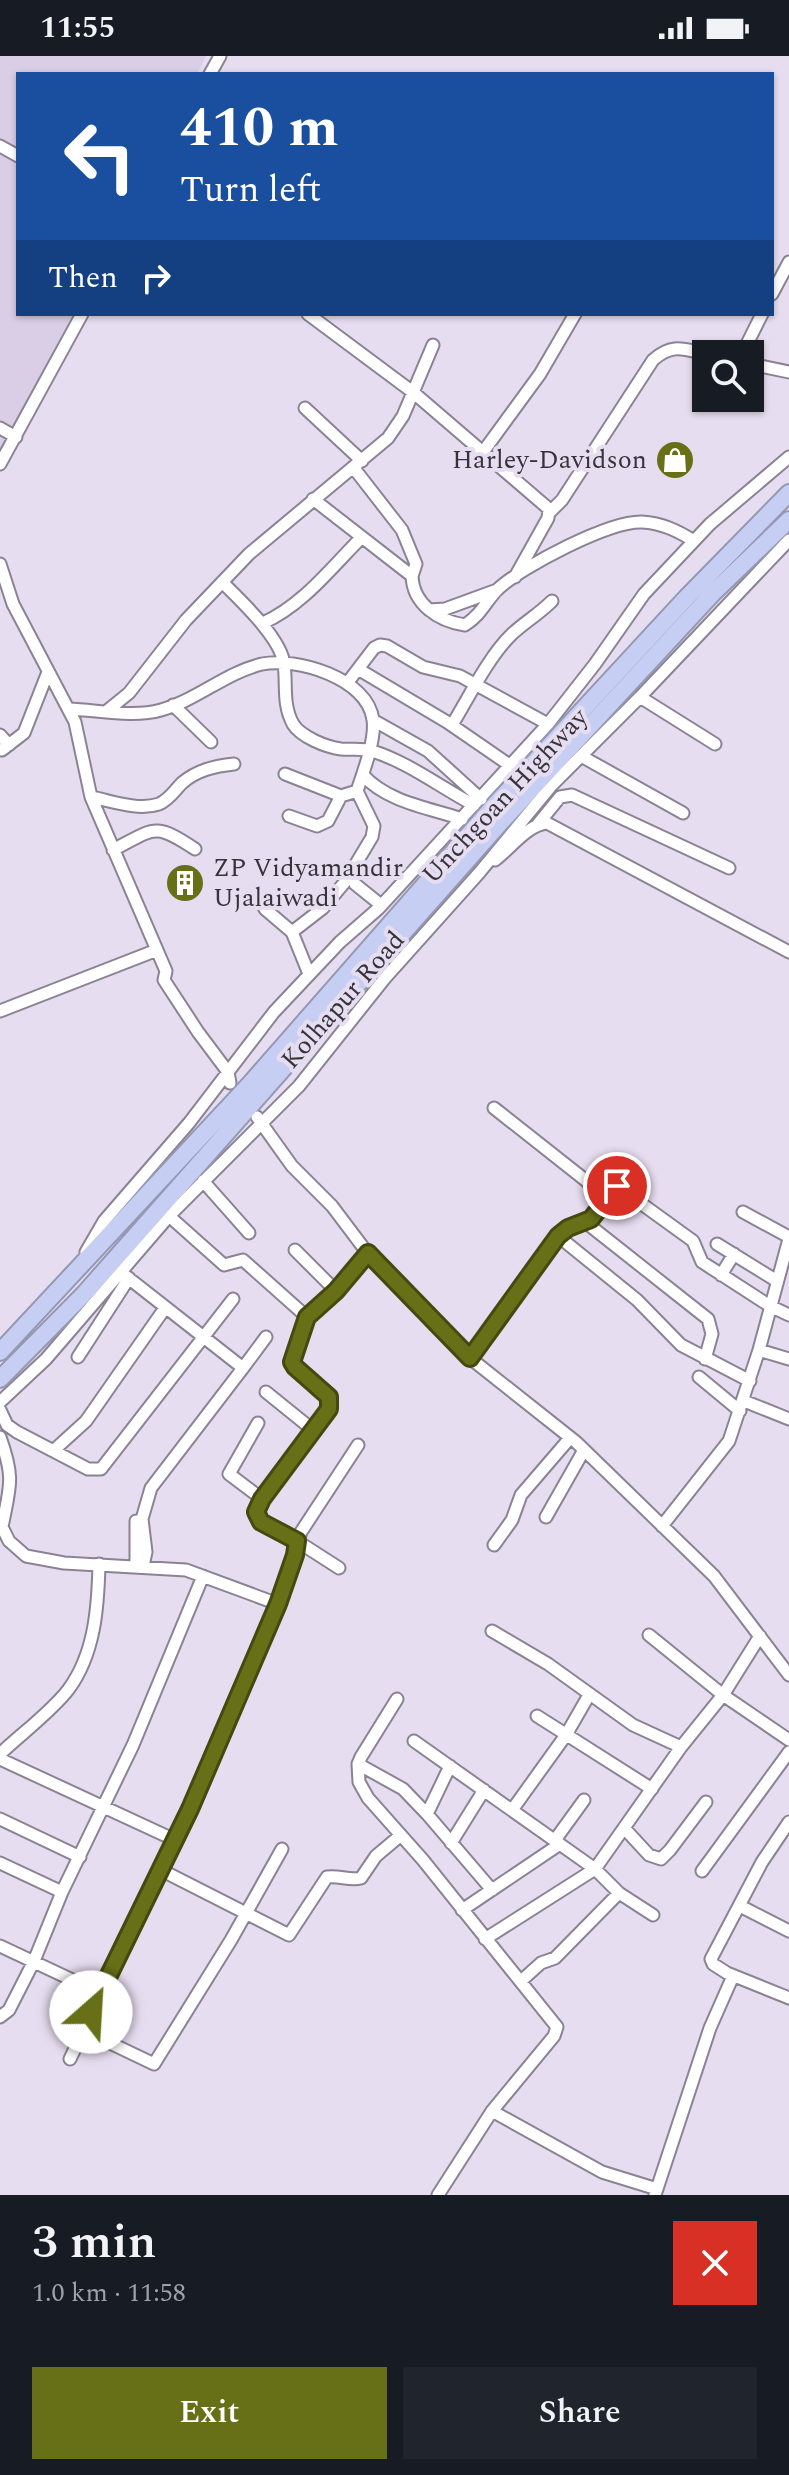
<!DOCTYPE html>
<meta charset="utf-8">
<style>
body{margin:0;font-family:Spectral,serif;background:#20242c;color:#f1f3f6;height:100vh;display:flex;flex-direction:column;font-size:30px;white-space:nowrap}
*{box-sizing:border-box;margin:0}
p{font-size:26px;color:#9ea1a6}
.icon{flex:none;width:44px;height:44px;fill:none;stroke:currentColor;stroke-width:2;stroke-linecap:round;stroke-linejoin:round}
.map{position:relative;height:2139px;overflow:hidden}
.side{display:flex;flex-direction:column;background:#171b24;flex:1}
.side>*{flex:none}
.hud{position:absolute;left:16px;top:16px;width:758px;height:244px;border-radius:0px;box-shadow:0 2px 6px #0004;background:#1a4fa0;color:#fff;overflow:hidden}
.fabs{position:absolute;left:692px;top:284px;display:grid;gap:16px}
.fabs a{display:grid;place-items:center;width:72px;height:72px;border-radius:0px;background:#171b24;box-shadow:0 2px 6px #0004;font-size:40px}
.pin{position:absolute;display:grid;place-items:center;width:68px;height:68px;color:#fff;margin:-34px;border:4px solid #fff;border-radius:50%;box-shadow:0 2px 8px #0007}
.me{position:absolute;width:88px;margin:-44px;rotate:26deg;stroke-linejoin:round;filter:drop-shadow(0 0 6px #0008)}
.turn{display:flex;align-items:center;gap:28px;height:168px;padding:0 32px;font-size:36px}
.turn .icon{width:104px;height:104px;stroke-width:2.5}
.turn b{display:block;font-size:56px;line-height:68px}
.then{display:flex;align-items:center;height:76px;padding:0 32px;background:#0003;gap:16px;font-size:30px}
.round{display:grid;place-items:center;flex:none;width:84px;height:84px;border-radius:0px;background:#20242c}
.head{display:flex;align-items:center;justify-content:space-between;height:136px;padding:0 32px}
h1{font-size:48px;font-weight:600;line-height:60px}
.action{display:flex;gap:16px;margin-top:auto;padding:16px 32px}
.action a{flex:1;height:92px;border-radius:0px;background:#687017;color:#fff;font-size:32px;font-weight:600;line-height:92px;text-align:center}
.action a+a{background:#20242c;color:#f1f3f6}
.status{display:flex;justify-content:space-between;align-items:center;height:56px;padding:0 40px;background:#171b24;direction:ltr}
.status svg{height:22px;fill:currentColor}
.map>svg:first-child{display:block}
.built{fill:#dacee6}
.lines{fill:none;stroke-linecap:round;stroke-linejoin:round}
.minor-casing{stroke:#8b8293;stroke-width:15}
.highway-casing{stroke:#9598b3;stroke-width:20}
.minor{stroke:#fff;stroke-width:11}
.highway{stroke:#c7cef3;stroke-width:16}
.route-casing{stroke:#44490f;stroke-width:20}
.route{stroke:#687017;stroke-width:14}
.labels{text-anchor:middle;dominant-baseline:central;stroke-width:8;stroke-linejoin:round;paint-order:stroke}
.poi-label{font-size:26px;fill:#37333b;stroke:#e7ddf0;text-anchor:end}
.street-label{font-size:26px;fill:#37333b;stroke:#e7ddf0}
</style>
<div class="status"><b>11:55</b><svg viewBox="0 0 49 12"><path d="M0 12V9h3v3zM5 12V6h3v6zM10 12V3h3v9zM15 12V0h3v12zM26 1h20v11H26zM47 4h2v5h-2z"/></svg></div>
<div class="map">
<svg width="789" height="2139" viewBox="0 0 789 2139">
<rect width="100%" height="100%" fill="#e7ddf0"/>
<!-- built -->
<path class="built" d="M0 0H206L197 18H18V258H74L0 403Z"/>
<g class="lines">
<defs>
<path id="minor" d="M210 18 220 0
M0 90 18 100
M772 238 789 206
M308 258 414 337 549 453 548 462 515 521
M742 298 762 258
M750 308 789 316
M305 352 362 405
M0 372 16 381
M483 396 540 318 575 258
M0 408 82 258
M353 411 402 474 416 508 412 520
M313 443 412 520C413 548 438 565 465 569 482 558 485 546 498 533 523 510 609 465 642 466 662 467 678 475 694 485
M550 456 562 444 653 304C672 287 683 293 706 298
M0 508 13 548 75 666 91 741 166 915 164 924 198 976 228 1016 230 1027
M222 526C241 545 281 582 284 608 287 628 282 648 293 668 301 681 326 691 341 693 351 694 362 692 372 695 408 706 440 731 474 749
M429 554 445 553 497 534
M263 567C303 549 331 512 361 482
M358 613 447 666 511 710
M348 626 374 592 380 589 387 590 423 611 460 620 548 668
M640 641 715 688
M173 649 211 686
M69 653C98 654 133 662 161 654 197 644 225 617 262 608 296 601 368 622 373 664 376 683 363 717 357 735L374 770 372 781 345 826 323 852 292 876
M108 654 129 637 186 564 249 498 388 382 403 360 433 289
M373 664 428 695 481 743
M452 669C469 641 489 600 512 578 525 566 539 558 552 545
M0 679 9 689
M2 694 24 677 48 616
M581 700 683 757
M285 718 341 740 357 735
M363 719C387 746 429 752 462 763
M91 741C112 745 138 755 159 748 169 744 175 734 182 727 197 714 215 710 234 708
M289 760 317 770 328 765 341 740
M538 768 560 741 572 739 729 812
M113 794C155 772 154 766 195 793
M495 804C511 792 527 769 547 767L789 896
M355 828 381 849
M259 843 265 853 292 876 309 918
M0 955 157 894
M494 1052 608 1142 617 1130 693 1185 702 1206 770 1250 789 1259
M257 1061 292 1110 332 1150 372 1203 470 1302 576 1386 714 1520 789 1619
M203 1125 249 1177
M743 1156 789 1181
M169 1160 224 1209 243 1204 307 1261 336 1235 368 1197
M584 1165 708 1263 712 1278 705 1303
M558 1180 637 1244 681 1289 750 1325
M717 1188 777 1225
M295 1194 336 1235
M86 1196 104 1165 189 1067 274 956 340 886 379 852 548 668 595 608 644 538 710 468 789 401
M122 1217 243 1312 151 1432 142 1463 146 1496 143 1510
M721 1219 734 1198
M759 1294 789 1303
M78 1301 129 1222
M470 1302 558 1180 568 1172 591 1163 608 1142
M243 1312 266 1281
M699 1321 740 1355
M266 1336 313 1374 329 1353V1341L295 1311 292 1306 307 1261
M744 1345 789 1363
M0 1346 46 1303 169 1160 299 1030 385 922 479 817 552 729 640 641 789 484
M0 1354 7 1369 17 1376 88 1413H101L233 1243
M258 1367 229 1418 262 1443 313 1374
M0 1381C15 1423 10 1430 2 1471L9 1485 26 1500 64 1507 186 1514 278 1548 190 1753 70 2003
M53 1395 86 1365 165 1252
M262 1443 256 1456 261 1466 297 1485 339 1512
M546 1461 584 1394
M662 1470 729 1385 759 1294 789 1183
M494 1489 512 1464 521 1439 570 1382
M136 1510V1465
M278 1548 301 1476 358 1389
M492 1575 548 1608 633 1669 681 1691
M649 1579 723 1639 789 1684
M397 1643 361 1701 358 1708 359 1726 368 1742 423 1804 557 1971 554 1980 492 2055 438 2139
M537 1660 652 1733
M414 1685 595 1813 681 1691 723 1639 760 1580
M0 1698C21 1678 51 1656 68 1634 95 1598 98 1551 99 1508
M0 1703 175 1784
M358 1708 403 1733 427 1758 492 1834
M512 1754 566 1679 589 1639
M427 1758 450 1710
M0 1763 80 1801
M789 1766 762 1806 711 1903 713 1908 727 1917 789 1942
M625 1773 649 1799 661 1803 670 1794 706 1746
M555 1784 584 1744
M451 1787 484 1734
M0 1807 62 1836
M161 1814 289 1879 327 1821C339 1819 349 1825 361 1822L376 1800 401 1779
M702 1815 789 1696
M740 1850 789 1875
M462 1854 560 1788
M485 1883 595 1813 619 1837 653 1859
M0 1890 100 1937
M521 1925 541 1907 555 1902 619 1837
M0 1961 9 1954 34 1905 62 1836 133 1689 203 1520
M83 1974 154 2008 231 1884 282 1793
M492 2055 602 2116 657 2133
M655 2139 710 1972 733 1920"/>
<path id="highway" d="M0 1296 249 1029 491 753 687 541 789 437
M0 1323 84 1238 501 766 713 537 789 464"/>
</defs>
<!-- minor casing -->
<use href="#minor" class="minor-casing"/>
<!-- highway casing -->
<use href="#highway" class="highway-casing"/>
<!-- minor -->
<use href="#minor" class="minor"/>
<!-- highway -->
<use href="#highway" class="highway"/>
</g>
<g class="lines">
<defs>
<path id="route" d="M91 1956 190 1753 278 1548 295 1499 297 1485 261 1466 256 1456 262 1443 329 1353V1341L295 1311 292 1306 307 1261 336 1235 368 1197 470 1302 558 1180 568 1172 591 1163 617 1130"/>
</defs>
<!-- route casing -->
<use href="#route" class="route-casing"/>
<!-- route -->
<use href="#route" class="route"/>
</g>
<!-- icons -->
<defs>
<symbol id="shop-disc" viewBox="-11 -11 22 22"><circle r="9.5" fill="#687017" stroke="#e7ddf0"/><path d="M-5-2.5h2.3a2.7 3.5 0 0 1 5.4 0H5L5.5 6h-11ZM-1.5-2.5h3a1.5 2.3 0 0 0-3 0Z" fill="#fff"/></symbol>
<symbol id="building-disc" viewBox="-11 -11 22 22"><circle r="9.5" fill="#687017" stroke="#e7ddf0"/><path d="M-4-6H4V6H1V3H-1V6H-4ZM-2.5-4.3h1.7v1.8h-1.7ZM.8-4.3h1.7v1.8H.8ZM-2.5-1h1.7V.8h-1.7ZM.8-1h1.7V.8H.8Z" fill="#fff"/></symbol>
</defs>
<g fill-rule="evenodd">
<use href="#shop-disc" x="653" y="382" width="44" height="44"/>
<use href="#building-disc" x="163" y="805" width="44" height="44"/>
</g>
<g class="labels">
<!-- poi labels -->
<g class="poi-label">
<text x="647" y="404">Harley-Davidson</text>
<text x="213" y="812" text-anchor="start">ZP Vidyamandir<tspan x="213" dy="30">Ujalaiwadi</tspan></text>
</g>
<!-- street labels -->
<g class="street-label">
<text transform="translate(505 740) rotate(-47)">Unchgoan Highway</text>
<text transform="translate(343 944) rotate(-49)">Kolhapur Road</text>
</g>
</g>
</svg>
<div class="fabs">
<a><svg class="icon" aria-label="search" viewBox="0 0 24 24"><circle cx="10" cy="10" r="6"/><path d="M15 15l6 6"/></svg></a>
</div>
<div class="pin" style="left:617px;top:1130px;background:#d93025"><svg class="icon" aria-label="arrive" viewBox="0 0 24 24"><path d="M6 21V4h12l-3 4 3 4H6"/></svg></div>
<svg class="me" style="left:91px;top:1956px" viewBox="-20 -20 40 40"><circle r="19" fill="#fff"/><path d="M0-13L10 11 0 6-10 11z" fill="#687017"/></svg>
<div class="hud">
<div class="turn"><svg class="icon" aria-label="left" viewBox="0 0 24 24"><path d="M17 20v-9H6M10 6l-5 5 5 5"/></svg><div><b>410 m</b>Turn left</div></div>
<div class="then">Then<svg class="icon" aria-label="right" viewBox="0 0 24 24"><path d="M7 20v-9h11M14 6l5 5-5 5"/></svg></div>
</div>
</div>
<section class="side">
<div class="head"><div><h1>3 min</h1><p>1.0 km · 11:58</p></div><a class="round" style="background:#d93025;color:#fff"><svg class="icon" aria-label="close" viewBox="0 0 24 24"><path d="M6 6l12 12M18 6L6 18"/></svg></a></div>
<div class="action"><a>Exit</a><a>Share</a></div>
</section>
